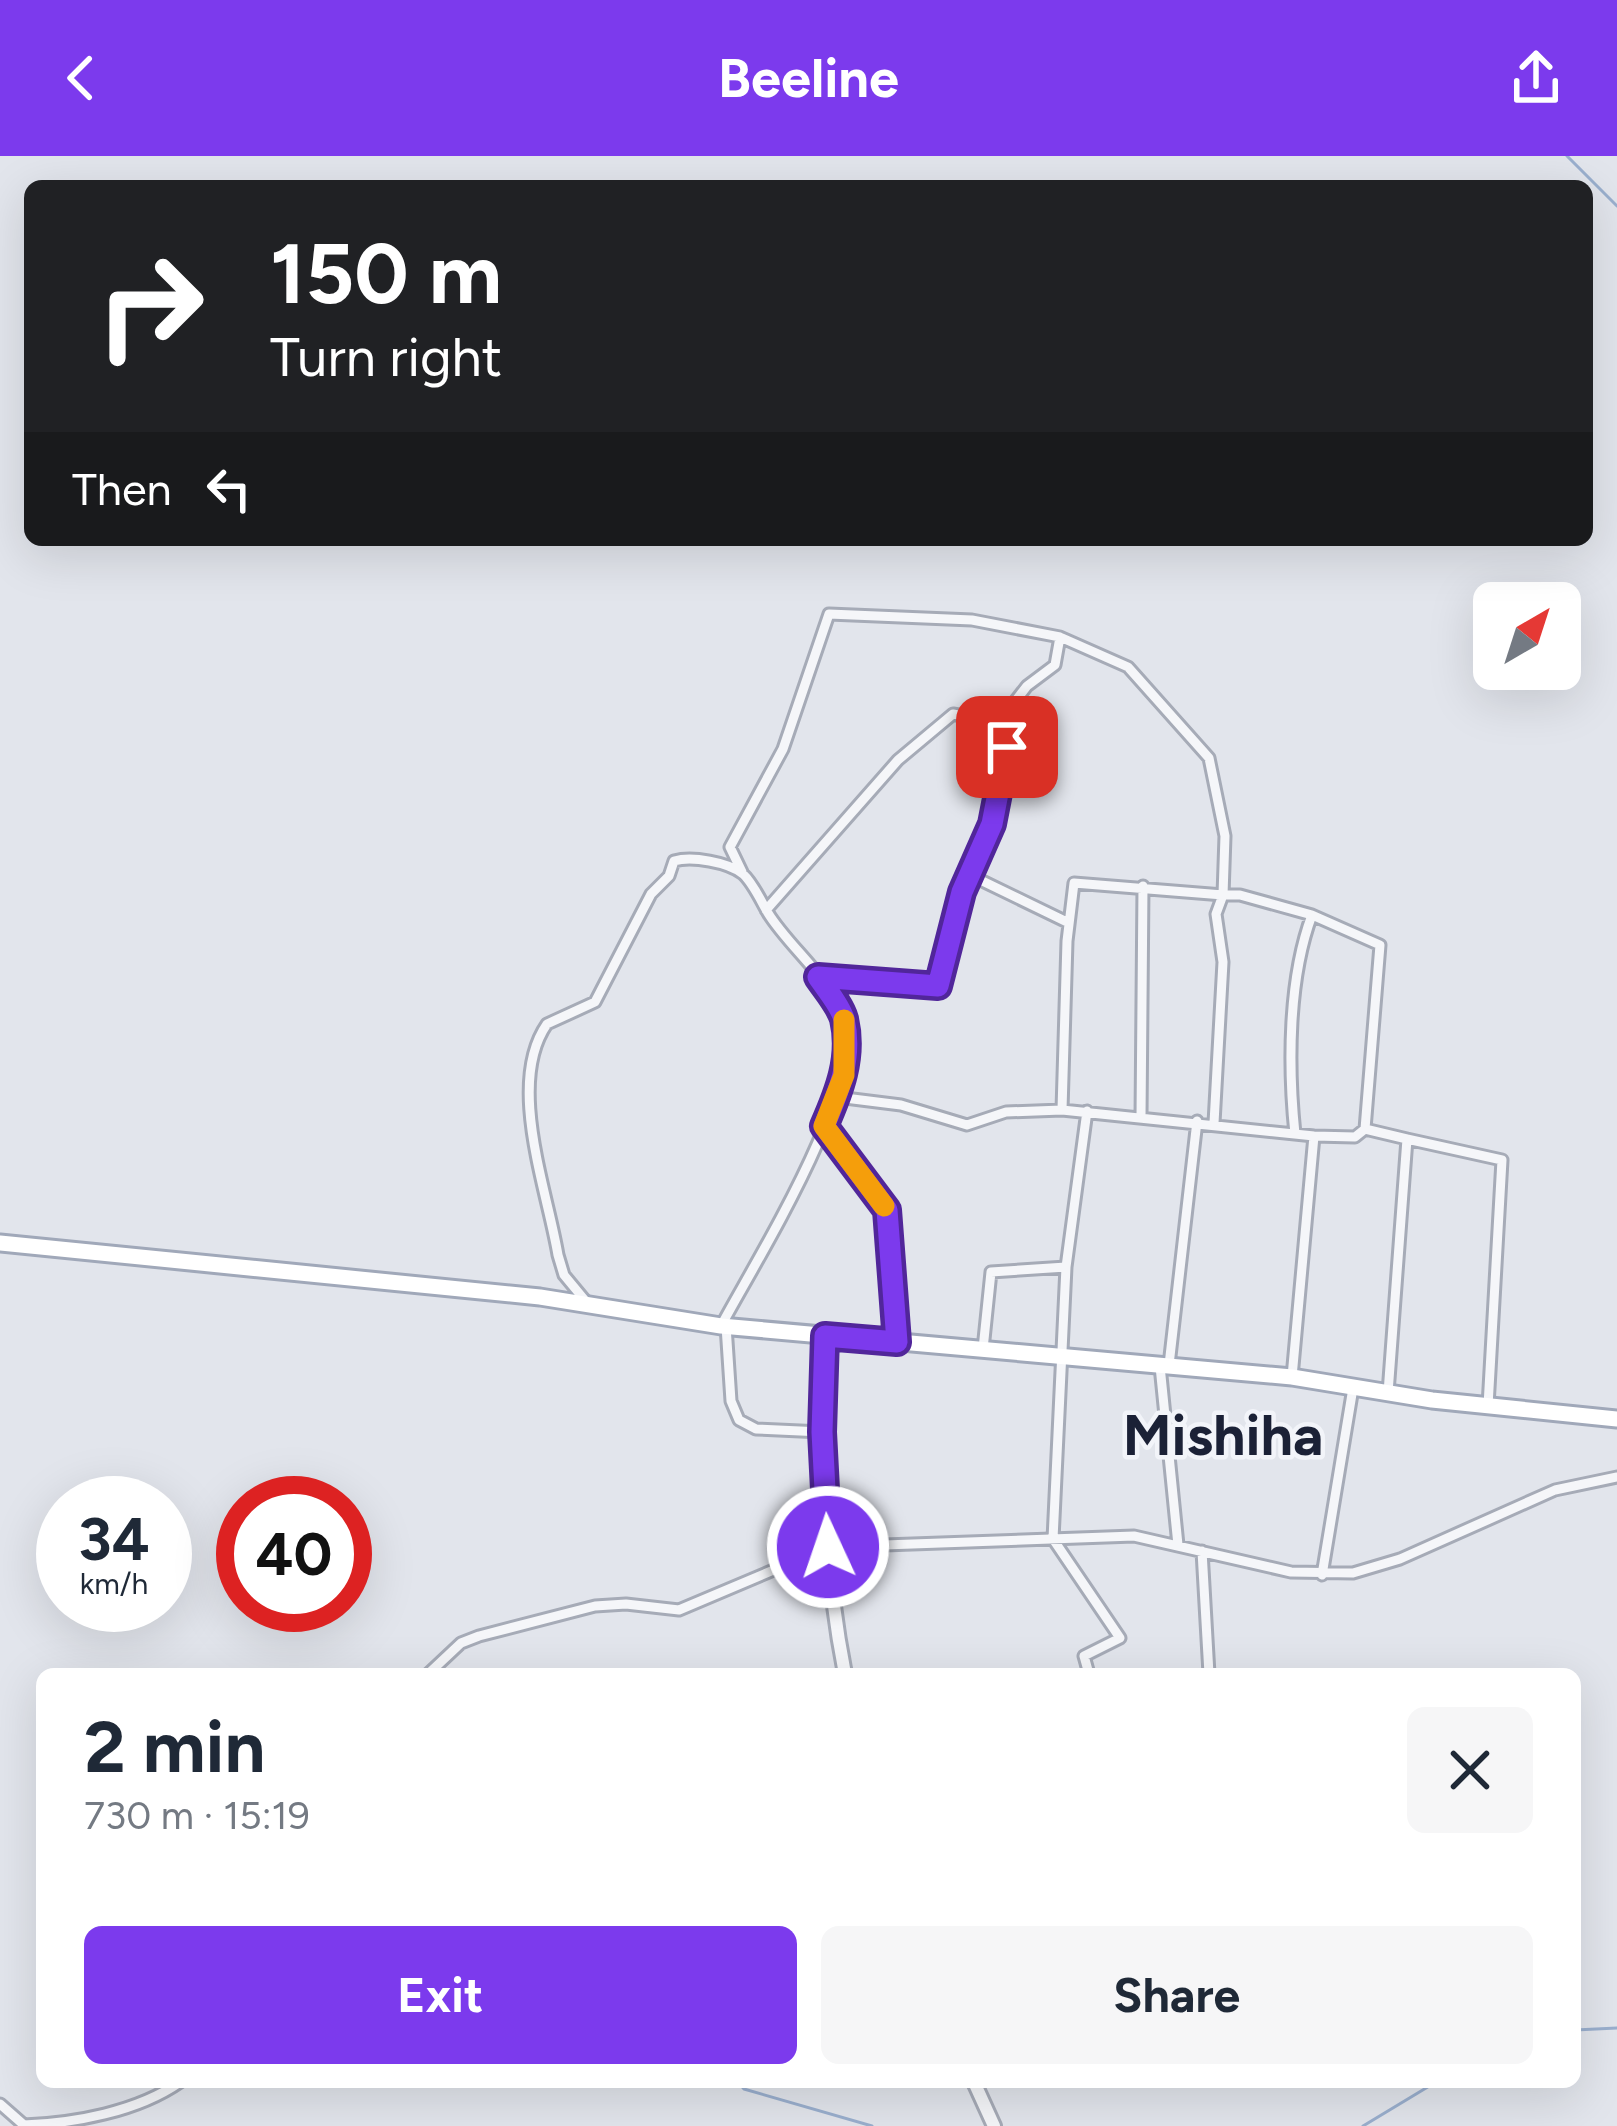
<!DOCTYPE html>
<meta charset="utf-8">
<style>
body{margin:0;font-family:Figtree,sans-serif;background:#f6f6f7;color:#1f2937;height:100vh;display:flex;flex-direction:column;font-size:45px;white-space:nowrap}
*{box-sizing:border-box;margin:0}
p{font-size:39px;color:#747a83}
.icon{flex:none;width:66px;height:66px;fill:none;stroke:currentColor;stroke-width:2;stroke-linecap:round;stroke-linejoin:round}
.map{position:relative;flex:1;overflow:hidden}
.details{position:absolute;left:36px;top:1512px;width:1545px;height:420px;display:flex;flex-direction:column;background:#fff;border-radius:18px;box-shadow:0 12px 48px #0002}
.details>*{flex:none}
.banner{position:absolute;left:24px;top:24px;width:1569px;height:366px;border-radius:18px;box-shadow:0 12px 48px #0002;background:#202124;color:#fff;overflow:hidden}
.needle{width:78px;rotate:39deg}
.tools{position:absolute;left:1473px;top:426px;display:grid;gap:24px}
.tools a{display:grid;place-items:center;width:108px;height:108px;border-radius:18px;background:#fff;box-shadow:0 12px 48px #0002;font-size:60px}
.speed{position:absolute;left:36px;top:1320px;display:flex;gap:24px;font-size:60px;font-weight:700;text-align:center}
.speed>*{display:grid;place-content:center;width:156px;height:156px;border-radius:50%;background:#fff;box-shadow:0 12px 48px #0002;line-height:1}
.speed small{font-size:30px;font-weight:400}
.speed .limit{border:18px solid #d22;background:#fff;color:#111}
.pin{position:absolute;display:grid;place-items:center;width:102px;height:102px;color:#fff;margin:-51px;border-radius:24px;box-shadow:0 6px 18px #0006}
.me{position:absolute;width:132px;margin:-66px;rotate:357deg;stroke-linejoin:round;filter:drop-shadow(0 0 9px #0008)}
.turn{display:flex;align-items:center;gap:42px;height:252px;padding:0 48px;font-size:54px}
.turn .icon{width:156px;height:156px;stroke-width:2.5}
.turn b{display:block;font-size:84px;line-height:102px}
.then{display:flex;align-items:center;height:114px;padding:0 48px;background:#0003;gap:24px;font-size:45px}
.round{display:grid;place-items:center;flex:none;width:126px;height:126px;border-radius:18px;background:#f6f6f7}
.overview{display:flex;align-items:center;justify-content:space-between;height:204px;padding:0 48px}
h1{font-size:72px;font-weight:700;line-height:90px}
.button{display:flex;gap:24px;margin-top:auto;padding:24px 48px}
.button a{flex:1;height:138px;border-radius:18px;background:#7c3aed;color:#fff;font-size:48px;font-weight:700;line-height:138px;text-align:center}
.button a+a{background:#f6f6f7;color:#1f2937}
header{display:flex;justify-content:space-between;align-items:center;height:156px;padding:0 48px;background:#7c3aed;color:#fff;font-size:54px;font-weight:700}
.map>svg:first-child{display:block}
.lines{fill:none;stroke-linecap:round;stroke-linejoin:round}
.stream{stroke:#9aafce;stroke-width:3}
.minor-casing{stroke:#a6abb7;stroke-width:15}
.tertiary-casing{stroke:#a6abb7;stroke-width:18}
.primary-casing{stroke:#a0a8b9;stroke-width:21}
.minor{stroke:#f5f6f9;stroke-width:9}
.tertiary{stroke:#f5f6f9;stroke-width:12}
.primary{stroke:#fff;stroke-width:15}
.route-casing{stroke:#51269a;stroke-width:30}
.route{stroke:#7c3aed;stroke-width:21}
.slow{stroke:#f59e0b;stroke-width:21}
.labels{text-anchor:middle;dominant-baseline:central;stroke-width:9;stroke-linejoin:round;paint-order:stroke}
.district-label{font-size:57px;font-weight:bold;fill:#1b2136;stroke:#f2f4f9}
</style>
<header><svg class="icon" aria-label="back" viewBox="0 0 24 24"><path d="M15 5l-7 7 7 7"/></svg>Beeline<svg class="icon" aria-label="share" viewBox="0 0 24 24"><path d="M12 15V3M7 8l5-5 5 5M5 13v7h14v-7"/></svg></header>
<div class="map">
<svg width="1617" height="1970" viewBox="0 0 1617 1970">
<rect width="100%" height="100%" fill="#e2e5ec"/>
<g class="lines">
<!-- stream -->
<path class="stream" d="M1567 0 1617 50
M1575 1874 1617 1872
M738 1926 744 1933 872 1970
M1363 1970 1436 1926"/>
<defs>
<path id="minor" d="M1060 481 1128 511 1209 602 1225 680 1223 739H1240L1312 759C1288 823 1288 910 1295 978
M742 716 730 691 783 593 829 458 972 464 1060 481 1055 509 1027 530 999 566
M970 719 1069 767
M766 754 898 604 953 558 999 566C1019 625 981 682 962 738 952 767 946 799 938 829L818 821
M1312 759 1380 789 1365 973
M837 941 901 949 967 969 1006 956 1062 954 1314 980 1355 981 1365 973 1407 983 1388 1237
M1062 954 1067 785 1074 727 1223 739 1216 758 1223 806 1214 967
M1087 955 1066 1111 1053 1383 1120 1482 1084 1500 1089 1518
M1141 962 1143 730
M824 970 888 1055 897 1186
M1407 983 1502 1004 1488 1250
M588 1148 564 1119 558 1099C547 1033 506 927 547 868L595 846 651 738 669 720 674 705C692 700 728 706 743 718 753 727 761 745 768 757 788 790 831 823 843 860 867 930 756 1104 721 1170
M726 1170 731 1245 739 1264 756 1273 822 1276
M983 1193 991 1116 1066 1111
M1169 1209 1197 965
M1160 1210 1178 1389
M1292 1221 1314 980
M1202 1395 1209 1518
M1322 1419 1353 1232
M428 1518 461 1487 479 1480 595 1450 626 1448 679 1454 828 1391 1134 1380 1291 1416 1353 1417 1400 1403 1555 1334 1617 1321
M0 1948 25 1970
M24 1969C74 1967 137 1956 180 1926"/>
<path id="tertiary" d="M825 1180C821 1293 823 1407 845 1518
M974 1926 994 1970"/>
<path id="primary" d="M0 1087 540 1141 721 1170 1292 1221 1432 1244 1617 1263"/>
</defs>
<!-- minor casing -->
<use href="#minor" class="minor-casing"/>
<!-- tertiary casing -->
<use href="#tertiary" class="tertiary-casing"/>
<!-- primary casing -->
<use href="#primary" class="primary-casing"/>
<!-- minor -->
<use href="#minor" class="minor"/>
<!-- tertiary -->
<use href="#tertiary" class="tertiary"/>
<!-- primary -->
<use href="#primary" class="primary"/>
</g>
<g class="lines">
<defs>
<path id="route" d="M828 1391 822 1276 825 1180 897 1186 887 1054 824 970C839 936 853 901 844 863 840 849 826 833 818 821L938 830 962 736 992 668 1007 591"/>
</defs>
<!-- route casing -->
<use href="#route" class="route-casing"/>
<!-- route -->
<use href="#route" class="route"/>
<!-- slow -->
<path class="slow" d="M844 864V919L824 970 884 1050"/>
</g>
<g class="labels">
<!-- district labels -->
<g class="district-label">
<text x="1223" y="1279">Mishiha</text>
</g>
</g>
</svg>
<div class="tools">
<a><svg class="needle" viewBox="-14 -14 28 28"><path d="M0-13l5 13h-10z" fill="#e53935"/><path d="M0 13l5-13h-10z" fill="#747a83"/></svg></a>
</div>
<div class="speed"><div>34<small>km/h</small></div><div class="limit">40</div></div>
<div class="pin" style="left:1007px;top:591px;background:#d93025"><svg class="icon" aria-label="arrive" viewBox="0 0 24 24"><path d="M6 21V4h12l-3 4 3 4H6"/></svg></div>
<svg class="me" style="left:828px;top:1391px" viewBox="-20 -20 40 40"><circle r="17" fill="#7c3aed" stroke="#fff" stroke-width="3"/><path d="M0-11L8 9 0 5-8 9z" fill="#fff"/></svg>
<div class="banner">
<div class="turn"><svg class="icon" aria-label="right" viewBox="0 0 24 24"><path d="M7 20v-9h11M14 6l5 5-5 5"/></svg><div><b>150 m</b>Turn right</div></div>
<div class="then">Then<svg class="icon" aria-label="left" viewBox="0 0 24 24"><path d="M17 20v-9H6M10 6l-5 5 5 5"/></svg></div>
</div>
<section class="details">
<div class="overview"><div><h1>2 min</h1><p>730 m · 15:19</p></div><a class="round"><svg class="icon" aria-label="close" viewBox="0 0 24 24"><path d="M6 6l12 12M18 6L6 18"/></svg></a></div>
<div class="button"><a>Exit</a><a>Share</a></div>
</section>
</div>
